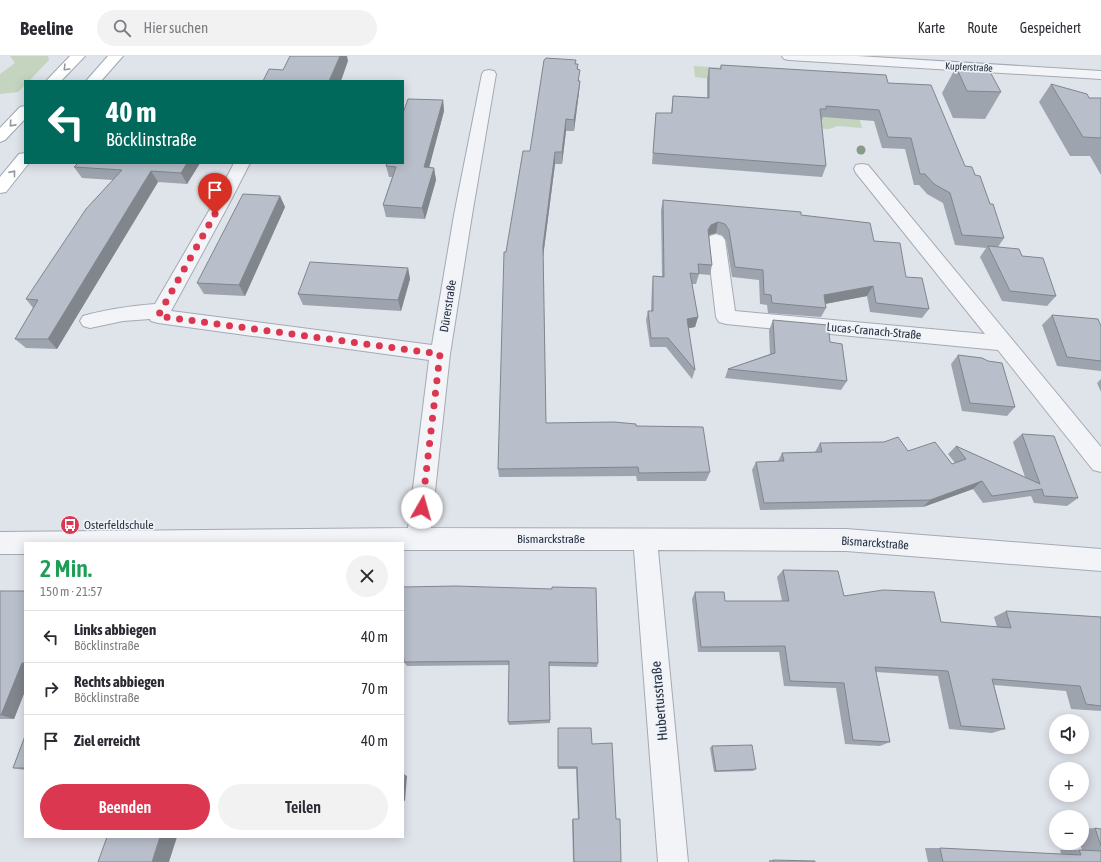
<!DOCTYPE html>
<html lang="de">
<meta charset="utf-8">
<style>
body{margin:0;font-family:"Asap Condensed",sans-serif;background:#f2f2f3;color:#2b2b33;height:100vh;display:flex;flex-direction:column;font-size:15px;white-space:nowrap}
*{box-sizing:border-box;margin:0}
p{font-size:13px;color:#7c7c81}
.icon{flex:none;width:22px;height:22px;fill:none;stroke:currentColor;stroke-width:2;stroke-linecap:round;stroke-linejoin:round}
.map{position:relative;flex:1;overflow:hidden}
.panel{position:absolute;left:24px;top:486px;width:380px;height:296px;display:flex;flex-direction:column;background:#fff;border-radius:0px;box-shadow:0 2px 10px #0003}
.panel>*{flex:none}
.guide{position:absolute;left:24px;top:24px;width:380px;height:84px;border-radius:0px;box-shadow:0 2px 10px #0003;background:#00695c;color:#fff;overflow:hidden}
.fabs{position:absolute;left:1049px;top:658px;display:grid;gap:8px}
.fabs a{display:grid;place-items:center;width:40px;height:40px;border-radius:50%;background:#fff;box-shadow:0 2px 10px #0003;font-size:20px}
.pin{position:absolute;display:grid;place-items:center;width:34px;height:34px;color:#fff;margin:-41px -17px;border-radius:50% 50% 50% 0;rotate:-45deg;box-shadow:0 0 4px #0007}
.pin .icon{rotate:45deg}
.me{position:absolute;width:44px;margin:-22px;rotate:7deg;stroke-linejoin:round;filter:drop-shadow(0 0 3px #0008)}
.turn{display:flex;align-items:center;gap:14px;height:84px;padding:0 16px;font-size:18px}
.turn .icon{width:52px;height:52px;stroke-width:2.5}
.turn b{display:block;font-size:28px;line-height:34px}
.round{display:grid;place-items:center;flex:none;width:42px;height:42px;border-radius:21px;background:#f2f2f3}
.head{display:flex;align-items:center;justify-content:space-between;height:68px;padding:0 16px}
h1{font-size:24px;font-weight:600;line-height:30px;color:#1e9e55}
.primary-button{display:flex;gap:8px;margin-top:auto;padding:8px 16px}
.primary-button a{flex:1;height:46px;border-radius:24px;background:#db3750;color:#fff;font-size:16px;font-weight:600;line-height:46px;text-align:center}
.primary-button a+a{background:#f2f2f3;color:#2b2b33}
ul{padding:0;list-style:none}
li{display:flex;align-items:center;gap:12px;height:52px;padding:0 16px;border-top:1px solid #e1e1e2}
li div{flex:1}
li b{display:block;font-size:15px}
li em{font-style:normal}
header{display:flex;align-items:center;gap:24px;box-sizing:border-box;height:56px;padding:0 20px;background:#fff;border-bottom:1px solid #e1e1e2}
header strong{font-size:19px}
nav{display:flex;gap:22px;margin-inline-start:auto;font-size:14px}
.search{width:280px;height:36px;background:#f2f2f3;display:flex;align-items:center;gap:10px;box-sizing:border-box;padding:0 14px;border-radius:22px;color:#7c7c81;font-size:15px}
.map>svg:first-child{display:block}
.green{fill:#c4d4bf}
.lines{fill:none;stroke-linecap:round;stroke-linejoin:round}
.minor-casing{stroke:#a4aab4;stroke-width:2}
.major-casing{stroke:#9da7b7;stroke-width:2}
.minor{fill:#f2f4f8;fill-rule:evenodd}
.major{fill:#fff;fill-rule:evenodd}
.tree{fill:#859b85}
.wall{fill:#9ea4ae}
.shaded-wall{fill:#81868d}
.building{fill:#b8bfca;stroke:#81868d}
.oneway{stroke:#9298a0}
.route{stroke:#db3750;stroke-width:7;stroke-dasharray:0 12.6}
.labels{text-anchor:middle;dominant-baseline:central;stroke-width:3.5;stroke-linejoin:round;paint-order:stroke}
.far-street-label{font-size:10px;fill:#263042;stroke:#eff2f7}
.street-label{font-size:12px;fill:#263042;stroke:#eff2f7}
.poi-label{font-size:12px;fill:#263042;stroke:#eff2f7;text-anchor:start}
.near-street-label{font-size:14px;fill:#263042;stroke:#eff2f7}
</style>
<header>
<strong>Beeline</strong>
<div class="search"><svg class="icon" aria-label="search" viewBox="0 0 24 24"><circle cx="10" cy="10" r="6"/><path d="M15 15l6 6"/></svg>Hier suchen</div>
<nav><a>Karte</a><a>Route</a><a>Gespeichert</a></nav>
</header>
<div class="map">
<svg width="1101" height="806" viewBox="0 0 1101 806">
<rect width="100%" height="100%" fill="#dfe3ea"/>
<!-- green -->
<path class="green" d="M10 0H48L49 4 29 25H25V29L18 36 0 38V18L15 7Z
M694 10 848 19 862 72 838 70 829 73 774 70 719 24 695 21Z"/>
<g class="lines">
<defs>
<path id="minor" d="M782 0H858L1101 15V23L789 4 784 3Z
M489 14 494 15 496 18 472 159 450 298 431 472 846 473 1101 493V515L846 495 658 494 688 806H658L634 494H403V487H25V498H0V476L408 472 429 304 158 267 151 265 150 263 123 265 90 272 83 270 80 265 83 260C107 253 131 250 155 248L214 146 234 107H250L230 146 171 255 432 289 454 159 482 18 484 15Z
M862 108 868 109 1101 391V416L1093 414 998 294 726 268 719 266 716 261 707 184 710 180 716 178 722 180 725 184 735 255 985 278 856 117 854 113 856 109Z"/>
<path id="major" d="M70 0H85L61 25H46Z
M108 0H123L101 25H86Z
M25 50V63L5 84 0 86V72L20 51Z
M25 97V107H29L6 136 0 137V121L19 98Z"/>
</defs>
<!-- minor casing -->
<use href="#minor" class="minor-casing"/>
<!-- major casing -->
<use href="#major" class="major-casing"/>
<!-- minor -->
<use href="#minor" class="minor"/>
<!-- major -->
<use href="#major" class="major"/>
</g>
<!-- trees -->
<circle class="tree" cx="861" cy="94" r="4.5"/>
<!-- wall -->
<path class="wall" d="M576 8H578V13L579 25H580L579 36 574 75H566L562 108H555L543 201 546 367 636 370 710 416 706 425H637L636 420 499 421 498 413 506 196 530 95Z
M721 9 888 27 965 110 975 119 990 148 1004 182 998 191 1022 200 1056 240 1047 250 1002 245 980 201 986 192 955 189 943 147 927 138 919 129H914L905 93 882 92 874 65 823 61 822 64H821L826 110 822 121 652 108 655 68 656 57H671L673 40 707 42V23L709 12 720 13Z
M956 11 1001 36 985 63 953 62 942 37Z
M1051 28 1089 42H1101V119L1090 100H1070L1039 46Z
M443 44 444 55 429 112H434L436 124 425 163 386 161 383 149 392 121H389L386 110Z
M78 107H200L187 128 158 126 57 293 26 292 15 283 33 252 26 243 113 124 82 122 74 111Z
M280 140 285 151 245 240 204 238 197 227Z
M663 144 801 159 874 185 906 221 929 253 922 262 870 256 867 240 825 248 826 252 821 261 768 257 767 249 760 248 759 224 732 221 726 184 722 179 716 177 709 179 712 209 710 219 699 218 696 228H692L698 261 695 271 688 272 695 314 692 323 666 291H650L646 264 648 255H651L652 230 653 220H662L661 154Z
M408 212 410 223 401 255 303 249 298 238Z
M1052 259 1101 270V315L1057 310 1042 269Z
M773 264 830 286 847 325 841 334 725 322 728 313 770 298 769 274Z
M958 299 1015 351 1007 360 962 355 951 308Z
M1101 323V336L1097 327Z
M1022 378 1078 442 1067 450 1034 447 1031 440 983 447 973 433 923 451 760 454 752 414 756 406 778 405 782 397 815 396 820 387 908 395 952 408 955 407 948 398 956 390 1025 421 1013 386Z
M783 514 844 540 941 566 997 571 994 561 1006 555 1101 561V655L1071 653 1066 635 994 629 1005 673 992 677 949 673 938 620 876 616 890 686 880 690 845 688 836 632 784 630 779 596H698L692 543 695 536 725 545H782L777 521Z
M403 531 598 607 597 611 549 610 550 667 509 669 508 666 509 609 407 610 404 606H403Z
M0 535H25V635L14 663H0Z
M558 672 592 688 616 763 621 806H573L572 764 573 763H578L576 713H558Z
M25 680V714L13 712Z
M712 690 756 713 753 715 714 716 710 692Z
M1095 772 1101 773V806H928L925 792H940L1061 798 1060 794H1082L1080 787H1082V773Z
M769 804H773L815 806H769Z"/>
<!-- shaded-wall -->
<path class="shaded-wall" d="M340 0H347L348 5 341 25H329Z
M580 25 579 36 574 75V64Z
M443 44 444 55 426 123 424 111Z
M566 63V75L562 108V96Z
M555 96V108L543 201V190Z
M187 107H200L187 128 181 117Z
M434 112 436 124 425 163 422 152Z
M151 115 158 126 57 293 48 283Z
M280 140 285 151 245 240 239 229Z
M718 166 716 177 709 179 708 174 711 169Z
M408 212 410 223 401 255 398 244Z
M873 230 867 240 819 249 824 239Z
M698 261 695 271 685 273 687 263Z
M982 425 973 433 923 451 930 444Z
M22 607 25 608V635L14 663 1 659Z
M405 719 407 720 405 745 403 744V738Z
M160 781H177L169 806H152Z"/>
<!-- building -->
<path class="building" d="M290 0H340L329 25H263L269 13 283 14Z
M546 2 576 4 575 8H578L577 13 580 14 578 25H580L574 64 566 63 562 96H555L543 190 546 367 614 366 636 368V370L703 371 710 416 639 417 638 411 498 413 504 196H506L523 95H530L544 4Z
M721 9 886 19 888 27 931 29 965 110 972 111 975 119 980 120 990 148H993L1004 182 962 179 950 137 934 128 925 118H920L911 82 888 81 879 54 826 50V53H820L826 110 653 97 656 57H672L673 40 709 42V12L721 13Z
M956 11 988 12 1001 36 967 35Z
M1051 28 1087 38 1089 42H1101V82L1083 81Z
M408 43 443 44 424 111 434 112 422 152 383 149 396 111 386 110 387 107H403V57Z
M78 107H187L181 117 151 115 48 283H15L38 244 26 243 86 153 122 114 74 111Z
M243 138 280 140 239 229 197 227Z
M663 144 801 156V159L870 167 874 185 900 187 906 221 922 222 929 253 876 247 873 230 824 239 826 252 772 247 771 239 764 238 763 214 735 211 729 174 725 168 718 166 711 169 708 174 712 209 698 208 699 218 690 217 698 261 687 263 695 314 668 282H651L648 255H653V220L664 221Z
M988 190 1019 193 1022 200 1043 202 1056 240 1010 235Z
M310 206 408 212 398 244 298 238Z
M1052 259 1098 263 1101 270V305L1067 301Z
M773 264 828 269 830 286 842 288 847 325 728 313 775 297Z
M958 299 982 302 988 305 1002 307 1015 351 970 347Z
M1022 378 1054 380 1078 442 1044 440 1042 433 992 440 982 425 930 444 764 447 756 406 784 405 782 397 822 396 820 387 884 386 898 381 908 395 935 386 952 408 966 403 956 390 1040 428Z
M783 514 838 515 844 540 883 534 934 536 941 566 1011 572 1006 555 1101 561V650L1086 648 1080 630 992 623 1005 673 961 670 948 615 875 611 890 686 853 684 844 627 790 625 785 590 701 591 695 536H724L725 545H789Z
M456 530 552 533V531L596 532 598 607 549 606 550 664 508 666 509 605 404 606V602H403V531Z
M0 535H25V607H22L1 659H0Z
M558 672H591L592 688 612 687 616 763H620L621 806H574L573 763H579L577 711H558Z
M25 680V712H13Z
M752 689 756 713 716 715 712 690Z
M403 719H405L403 738Z
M1095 772 1101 773V790Z
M107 781H160L152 806H98Z
M940 792 1081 799 1079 794 1101 795V806H943Z
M773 804 815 805V806H773Z"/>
<!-- one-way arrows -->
<defs><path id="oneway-chevron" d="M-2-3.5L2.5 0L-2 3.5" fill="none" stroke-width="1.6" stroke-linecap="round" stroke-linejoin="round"/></defs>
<g class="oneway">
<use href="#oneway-chevron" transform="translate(66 12) rotate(135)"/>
<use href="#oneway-chevron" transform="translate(12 68) rotate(132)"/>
<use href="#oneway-chevron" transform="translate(13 117) rotate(-51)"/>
</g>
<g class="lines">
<!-- route -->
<path class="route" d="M215 158 158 260 440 298 422 452"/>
</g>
<!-- icons -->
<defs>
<symbol id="bus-disc" viewBox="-11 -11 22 22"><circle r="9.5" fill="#db3750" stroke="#eff2f7"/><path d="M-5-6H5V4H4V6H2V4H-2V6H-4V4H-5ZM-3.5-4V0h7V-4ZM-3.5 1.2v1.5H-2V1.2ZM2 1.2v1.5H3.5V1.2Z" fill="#fff"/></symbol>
</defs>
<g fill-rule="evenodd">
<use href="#bus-disc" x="59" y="458" width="22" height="22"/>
</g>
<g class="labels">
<!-- far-street labels -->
<g class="far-street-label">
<text transform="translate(969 11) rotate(3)">Kupferstraße</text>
</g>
<!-- street labels -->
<g class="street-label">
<text transform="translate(448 250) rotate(-81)">Dürerstraße</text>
<text transform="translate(874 275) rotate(5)">Lucas-Cranach-Straße</text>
<text x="551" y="483">Bismarckstraße</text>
<text transform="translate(875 487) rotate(4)">Bismarckstraße</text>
</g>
<!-- poi labels -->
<g class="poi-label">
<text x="84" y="469">Osterfeldschule</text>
</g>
<!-- near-street labels -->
<g class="near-street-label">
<text transform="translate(659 645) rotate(-95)">Hubertusstraße</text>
</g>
</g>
</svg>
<div class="fabs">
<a><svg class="icon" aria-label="sound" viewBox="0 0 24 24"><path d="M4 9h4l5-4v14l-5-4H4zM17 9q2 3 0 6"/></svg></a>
<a>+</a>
<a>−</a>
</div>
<div class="pin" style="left:215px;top:158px;background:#d93025"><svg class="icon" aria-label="arrive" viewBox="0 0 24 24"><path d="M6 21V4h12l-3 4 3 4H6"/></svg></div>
<svg class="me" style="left:422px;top:452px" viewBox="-20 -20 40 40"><circle r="19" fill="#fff"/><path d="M0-13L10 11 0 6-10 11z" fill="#db3750"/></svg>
<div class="guide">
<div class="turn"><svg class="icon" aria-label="left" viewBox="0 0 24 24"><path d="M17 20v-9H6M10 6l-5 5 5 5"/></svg><div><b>40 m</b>Böcklinstraße</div></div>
</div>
<section class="panel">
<div class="head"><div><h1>2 Min.</h1><p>150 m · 21:57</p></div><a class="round"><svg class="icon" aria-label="close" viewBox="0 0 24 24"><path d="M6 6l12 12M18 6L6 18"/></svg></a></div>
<ul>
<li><svg class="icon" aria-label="left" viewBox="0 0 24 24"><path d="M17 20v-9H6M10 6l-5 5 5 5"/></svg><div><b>Links abbiegen</b><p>Böcklinstraße</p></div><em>40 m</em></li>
<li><svg class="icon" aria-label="right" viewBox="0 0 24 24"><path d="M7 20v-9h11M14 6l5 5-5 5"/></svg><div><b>Rechts abbiegen</b><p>Böcklinstraße</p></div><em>70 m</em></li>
<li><svg class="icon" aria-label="arrive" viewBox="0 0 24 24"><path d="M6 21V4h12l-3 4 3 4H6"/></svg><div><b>Ziel erreicht</b></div><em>40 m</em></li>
</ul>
<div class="primary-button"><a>Beenden</a><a>Teilen</a></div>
</section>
</div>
